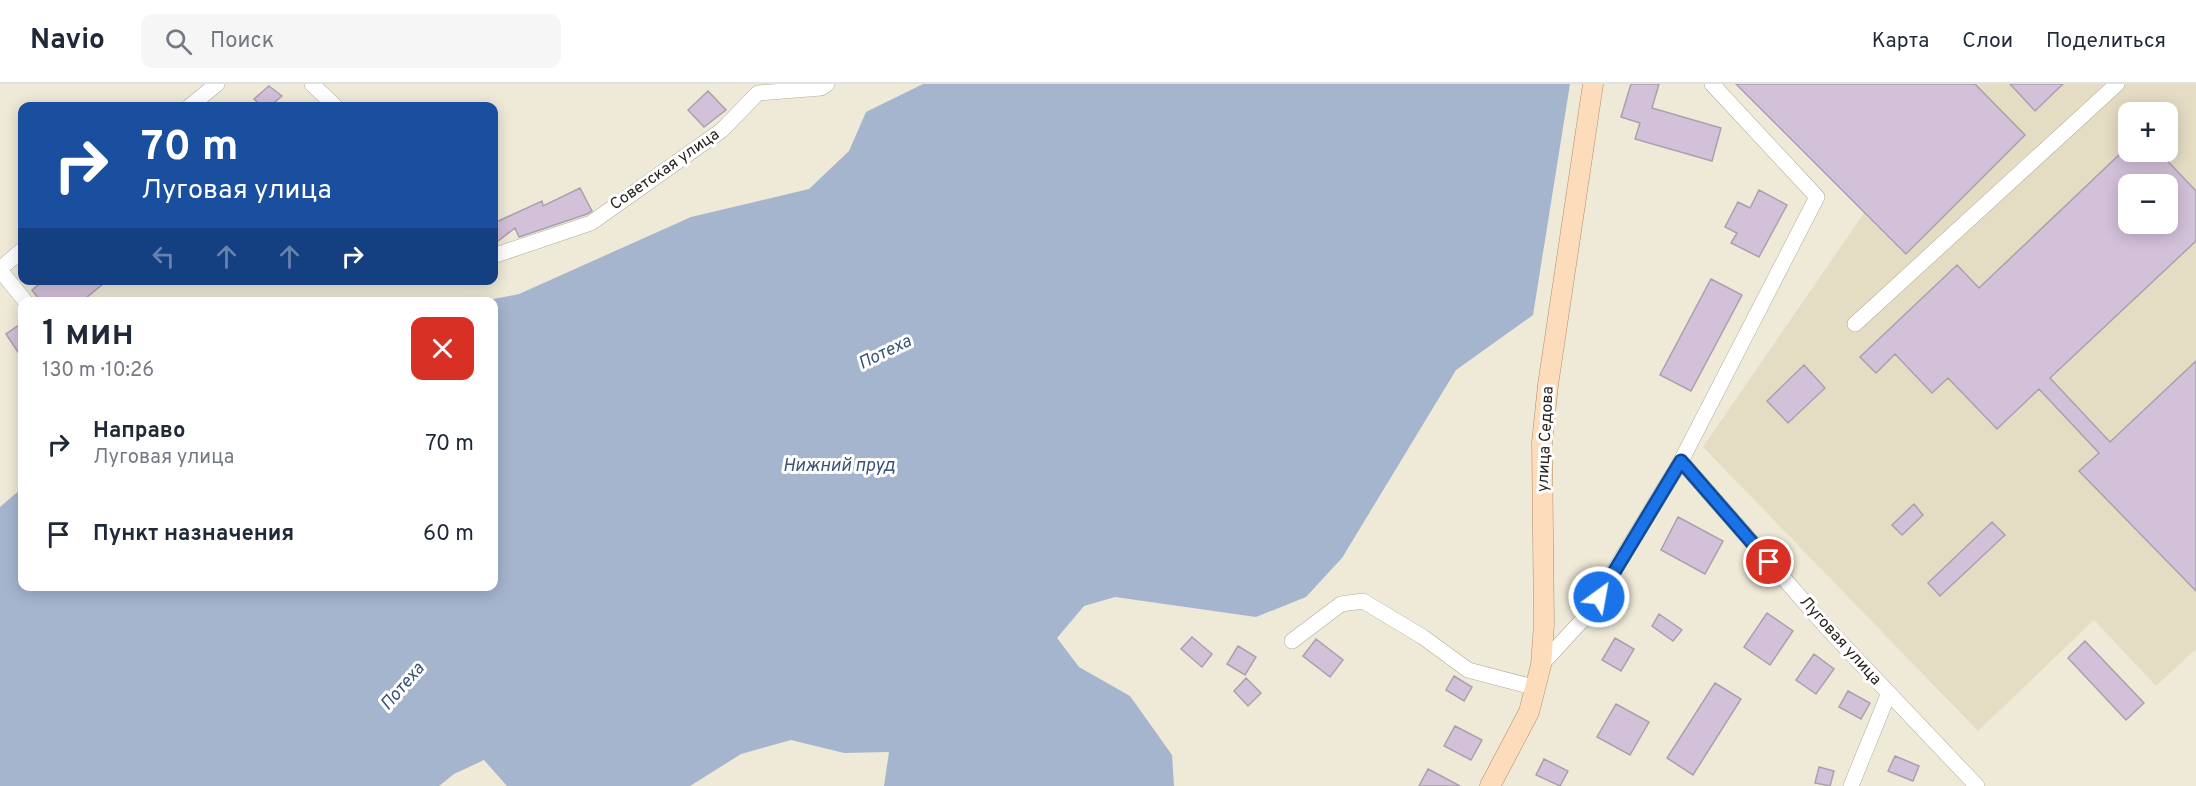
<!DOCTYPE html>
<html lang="ru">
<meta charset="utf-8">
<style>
body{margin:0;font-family:Overpass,sans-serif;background:#f6f6f7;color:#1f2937;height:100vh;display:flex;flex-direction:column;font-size:22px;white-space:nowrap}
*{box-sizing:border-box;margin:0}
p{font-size:20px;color:#747a83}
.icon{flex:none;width:33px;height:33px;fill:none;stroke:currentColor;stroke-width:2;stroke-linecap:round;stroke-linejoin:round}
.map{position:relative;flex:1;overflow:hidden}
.side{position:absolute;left:18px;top:213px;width:480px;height:294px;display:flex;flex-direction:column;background:#fff;border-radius:12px;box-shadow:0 3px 15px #0003}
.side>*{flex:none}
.guide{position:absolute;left:18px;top:18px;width:480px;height:183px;border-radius:12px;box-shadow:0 3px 15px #0003;background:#1a4fa0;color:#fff;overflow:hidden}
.tools{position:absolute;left:2118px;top:18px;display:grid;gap:12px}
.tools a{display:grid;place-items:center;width:60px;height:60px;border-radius:12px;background:#fff;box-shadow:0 3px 15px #0003;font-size:30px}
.pin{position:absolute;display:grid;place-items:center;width:51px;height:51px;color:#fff;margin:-26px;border:3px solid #fff;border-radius:50%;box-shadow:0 2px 6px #0007}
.me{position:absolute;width:66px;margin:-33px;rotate:32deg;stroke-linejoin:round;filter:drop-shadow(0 0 4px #0008)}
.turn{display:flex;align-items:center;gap:21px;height:126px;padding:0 24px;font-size:27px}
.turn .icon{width:78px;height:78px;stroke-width:2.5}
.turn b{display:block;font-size:42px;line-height:51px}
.lanes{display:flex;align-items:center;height:57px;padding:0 24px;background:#0003;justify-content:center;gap:30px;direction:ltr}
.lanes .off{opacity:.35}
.round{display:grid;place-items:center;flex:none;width:63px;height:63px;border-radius:12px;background:#f6f6f7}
.summary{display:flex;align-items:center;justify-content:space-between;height:102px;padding:0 24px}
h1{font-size:36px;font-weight:600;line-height:45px}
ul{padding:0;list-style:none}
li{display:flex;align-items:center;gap:18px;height:90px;padding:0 24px}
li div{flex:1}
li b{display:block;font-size:22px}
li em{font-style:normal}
header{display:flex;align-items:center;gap:36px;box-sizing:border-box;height:84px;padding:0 30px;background:#fff;border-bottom:2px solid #e0e1e3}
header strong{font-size:28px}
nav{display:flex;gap:33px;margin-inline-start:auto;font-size:21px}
.search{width:420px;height:54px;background:#f6f6f7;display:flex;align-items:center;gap:15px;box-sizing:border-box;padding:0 21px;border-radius:12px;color:#747a83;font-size:22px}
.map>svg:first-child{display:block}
.built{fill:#e5dcc4;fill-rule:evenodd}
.water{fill:#a5b5ce}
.building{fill:#d3c0d9;stroke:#aba0ae;stroke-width:1.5;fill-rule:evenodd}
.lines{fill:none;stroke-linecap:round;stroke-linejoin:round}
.minor-casing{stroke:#b1ab9b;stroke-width:16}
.major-casing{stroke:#b18c66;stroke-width:21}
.minor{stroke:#fff;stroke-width:15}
.major{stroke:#fddcbb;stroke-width:20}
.route-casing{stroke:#114b97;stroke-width:15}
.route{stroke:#1a73e8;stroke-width:10}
.labels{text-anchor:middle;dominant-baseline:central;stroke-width:6;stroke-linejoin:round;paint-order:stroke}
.street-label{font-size:16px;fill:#27241e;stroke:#fff}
.water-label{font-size:18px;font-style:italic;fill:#395278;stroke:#fff}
</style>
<header>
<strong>Navio</strong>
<div class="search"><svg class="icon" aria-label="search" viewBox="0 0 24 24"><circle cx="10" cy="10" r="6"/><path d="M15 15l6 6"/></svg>Поиск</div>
<nav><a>Карта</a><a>Слои</a><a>Поделиться</a></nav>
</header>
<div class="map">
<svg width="2196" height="702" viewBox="0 0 2196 702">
<rect width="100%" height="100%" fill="#efe9d8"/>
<!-- built -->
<path class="built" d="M1736 0H2196V565L2156 602 2094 536 1978 647 1703 363 1864 129ZM2128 28H2168V68H2128ZM2128 100H2168V140H2128Z"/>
<!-- water -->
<path class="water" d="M923 0H1570L1533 231 1456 286 1342 474 1306 513 1256 533 1115 513 1084 522 1057 554 1079 583 1130 612 1172 671 1174 702H884L889 668 844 669 791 656 741 670 690 702H507L484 676 454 690 439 702H0V423L22 404V502H494V218L484 217 519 210 691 133 809 105 849 67 866 28Z"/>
<!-- building -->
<path class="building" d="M1631 0H1659L1652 24 1721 44 1712 77 1635 55 1640 39 1621 33Z
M1736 0H1975L2025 51 1906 170Z
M2010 0H2063L2035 27Z
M269 2 282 12 270 22H261L254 15Z
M708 7 726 26 704 43 688 26Z
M2122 68H2159L2196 107V157L2050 294 2110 358 2196 277V507L2079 387 2099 369 2039 305 1997 345 1948 294 1932 309 1895 270 1876 289 1860 273 1957 181 1979 204ZM2128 100H2168V140H2128Z
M580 104 592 127 587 130 519 153 515 144 494 160V139L542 117 543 122Z
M1759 106 1787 121 1759 173 1731 159 1737 149 1725 143 1738 118 1750 124Z
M1711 195 1742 211 1691 307 1660 291Z
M44 196H108L81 218H41L32 206Z
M22 239V274L6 250Z
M1804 281 1825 304 1788 339 1767 317Z
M1914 420 1923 431 1902 451 1892 441Z
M1678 433 1723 457 1705 490 1661 466Z
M1992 438 2005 451 1940 512 1928 499Z
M1767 529 1793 547 1770 581 1744 563Z
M1659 530 1682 546 1673 557 1652 542Z
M1192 553 1212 570 1202 583 1181 565Z
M1615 554 1634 565 1621 587 1602 576Z
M1316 555 1343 576 1330 593 1303 572Z
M2085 557 2144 619 2126 636 2068 574Z
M1238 562 1256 573 1245 591 1227 580Z
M1814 570 1834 585 1816 610 1796 596Z
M1454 592 1472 603 1464 617 1446 606Z
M1246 594 1261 609 1248 622 1234 607Z
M1715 599 1741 615 1693 691 1667 674Z
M1848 607 1870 619 1861 635 1839 623Z
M1616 620 1649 638 1630 671 1597 653Z
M1455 642 1482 656 1471 676 1444 662Z
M1895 672 1919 682 1913 697 1888 687Z
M1544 675 1568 687 1560 702 1536 691Z
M1819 683 1834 687 1830 702 1815 699Z
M1428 685 1460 702H1419Z"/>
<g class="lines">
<defs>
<path id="minor" d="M312 0 335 22
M190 22 217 0
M494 169 496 171 591 139 722 46 758 9 821 4 827 0
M0 185 22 166
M0 186 26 218
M1855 240 2117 0
M1681 377 1817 113 1712 0
M1292 557 1341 520 1363 517 1423 553 1468 586 1537 604
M1541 581 1587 531 1681 377 1828 545 1977 702
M1851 702 1888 611"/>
<path id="major" d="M1490 702 1529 628 1541 581 1544 540 1542 358 1548 301 1593 0"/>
</defs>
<!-- minor casing -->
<use href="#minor" class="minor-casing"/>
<!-- major casing -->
<use href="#major" class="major-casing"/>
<!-- minor -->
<use href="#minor" class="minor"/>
<!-- major -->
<use href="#major" class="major"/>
</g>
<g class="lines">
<defs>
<path id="route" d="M1599 513 1681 377 1769 478"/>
</defs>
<!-- route casing -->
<use href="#route" class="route-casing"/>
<!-- route -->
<use href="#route" class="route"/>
</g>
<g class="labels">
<!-- street labels -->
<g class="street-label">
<text transform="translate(665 86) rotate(-35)">Советская улица</text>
<text transform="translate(1546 355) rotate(-87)">улица Седова</text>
<text transform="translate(1840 557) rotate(48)">Луговая улица</text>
</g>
<!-- water labels -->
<g class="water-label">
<text transform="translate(885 269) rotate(-26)">Потеха</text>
<text x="839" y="382">Нижний пруд</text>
<text transform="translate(403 603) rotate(-49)">Потеха</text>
</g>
</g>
</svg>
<div class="tools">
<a>+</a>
<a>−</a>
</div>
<div class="pin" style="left:1769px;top:478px;background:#d93025"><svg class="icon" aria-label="arrive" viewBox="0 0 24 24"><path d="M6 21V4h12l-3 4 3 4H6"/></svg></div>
<svg class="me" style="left:1599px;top:513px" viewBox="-20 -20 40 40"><circle r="17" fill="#1a73e8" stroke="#fff" stroke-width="3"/><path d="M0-11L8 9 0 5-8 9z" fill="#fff"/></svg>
<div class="guide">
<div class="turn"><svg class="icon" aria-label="right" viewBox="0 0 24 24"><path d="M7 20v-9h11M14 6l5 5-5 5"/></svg><div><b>70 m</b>Луговая улица</div></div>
<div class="lanes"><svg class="icon off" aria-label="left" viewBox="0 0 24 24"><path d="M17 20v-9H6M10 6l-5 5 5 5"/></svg><svg class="icon off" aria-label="ahead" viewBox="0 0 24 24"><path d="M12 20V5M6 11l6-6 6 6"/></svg><svg class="icon off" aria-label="ahead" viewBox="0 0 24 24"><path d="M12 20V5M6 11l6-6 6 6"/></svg><svg class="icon" aria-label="right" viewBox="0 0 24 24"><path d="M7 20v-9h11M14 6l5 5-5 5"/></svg></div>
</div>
<section class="side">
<div class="summary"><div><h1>1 мин</h1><p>130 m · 10:26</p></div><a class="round" style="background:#d93025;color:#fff"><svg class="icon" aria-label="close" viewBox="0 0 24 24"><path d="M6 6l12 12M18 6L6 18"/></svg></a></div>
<ul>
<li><svg class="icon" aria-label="right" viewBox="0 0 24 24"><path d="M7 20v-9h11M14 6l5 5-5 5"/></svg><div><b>Направо</b><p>Луговая улица</p></div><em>70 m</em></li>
<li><svg class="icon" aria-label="arrive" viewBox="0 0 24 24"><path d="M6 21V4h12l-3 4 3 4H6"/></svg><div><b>Пункт назначения</b></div><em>60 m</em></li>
</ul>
</section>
</div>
